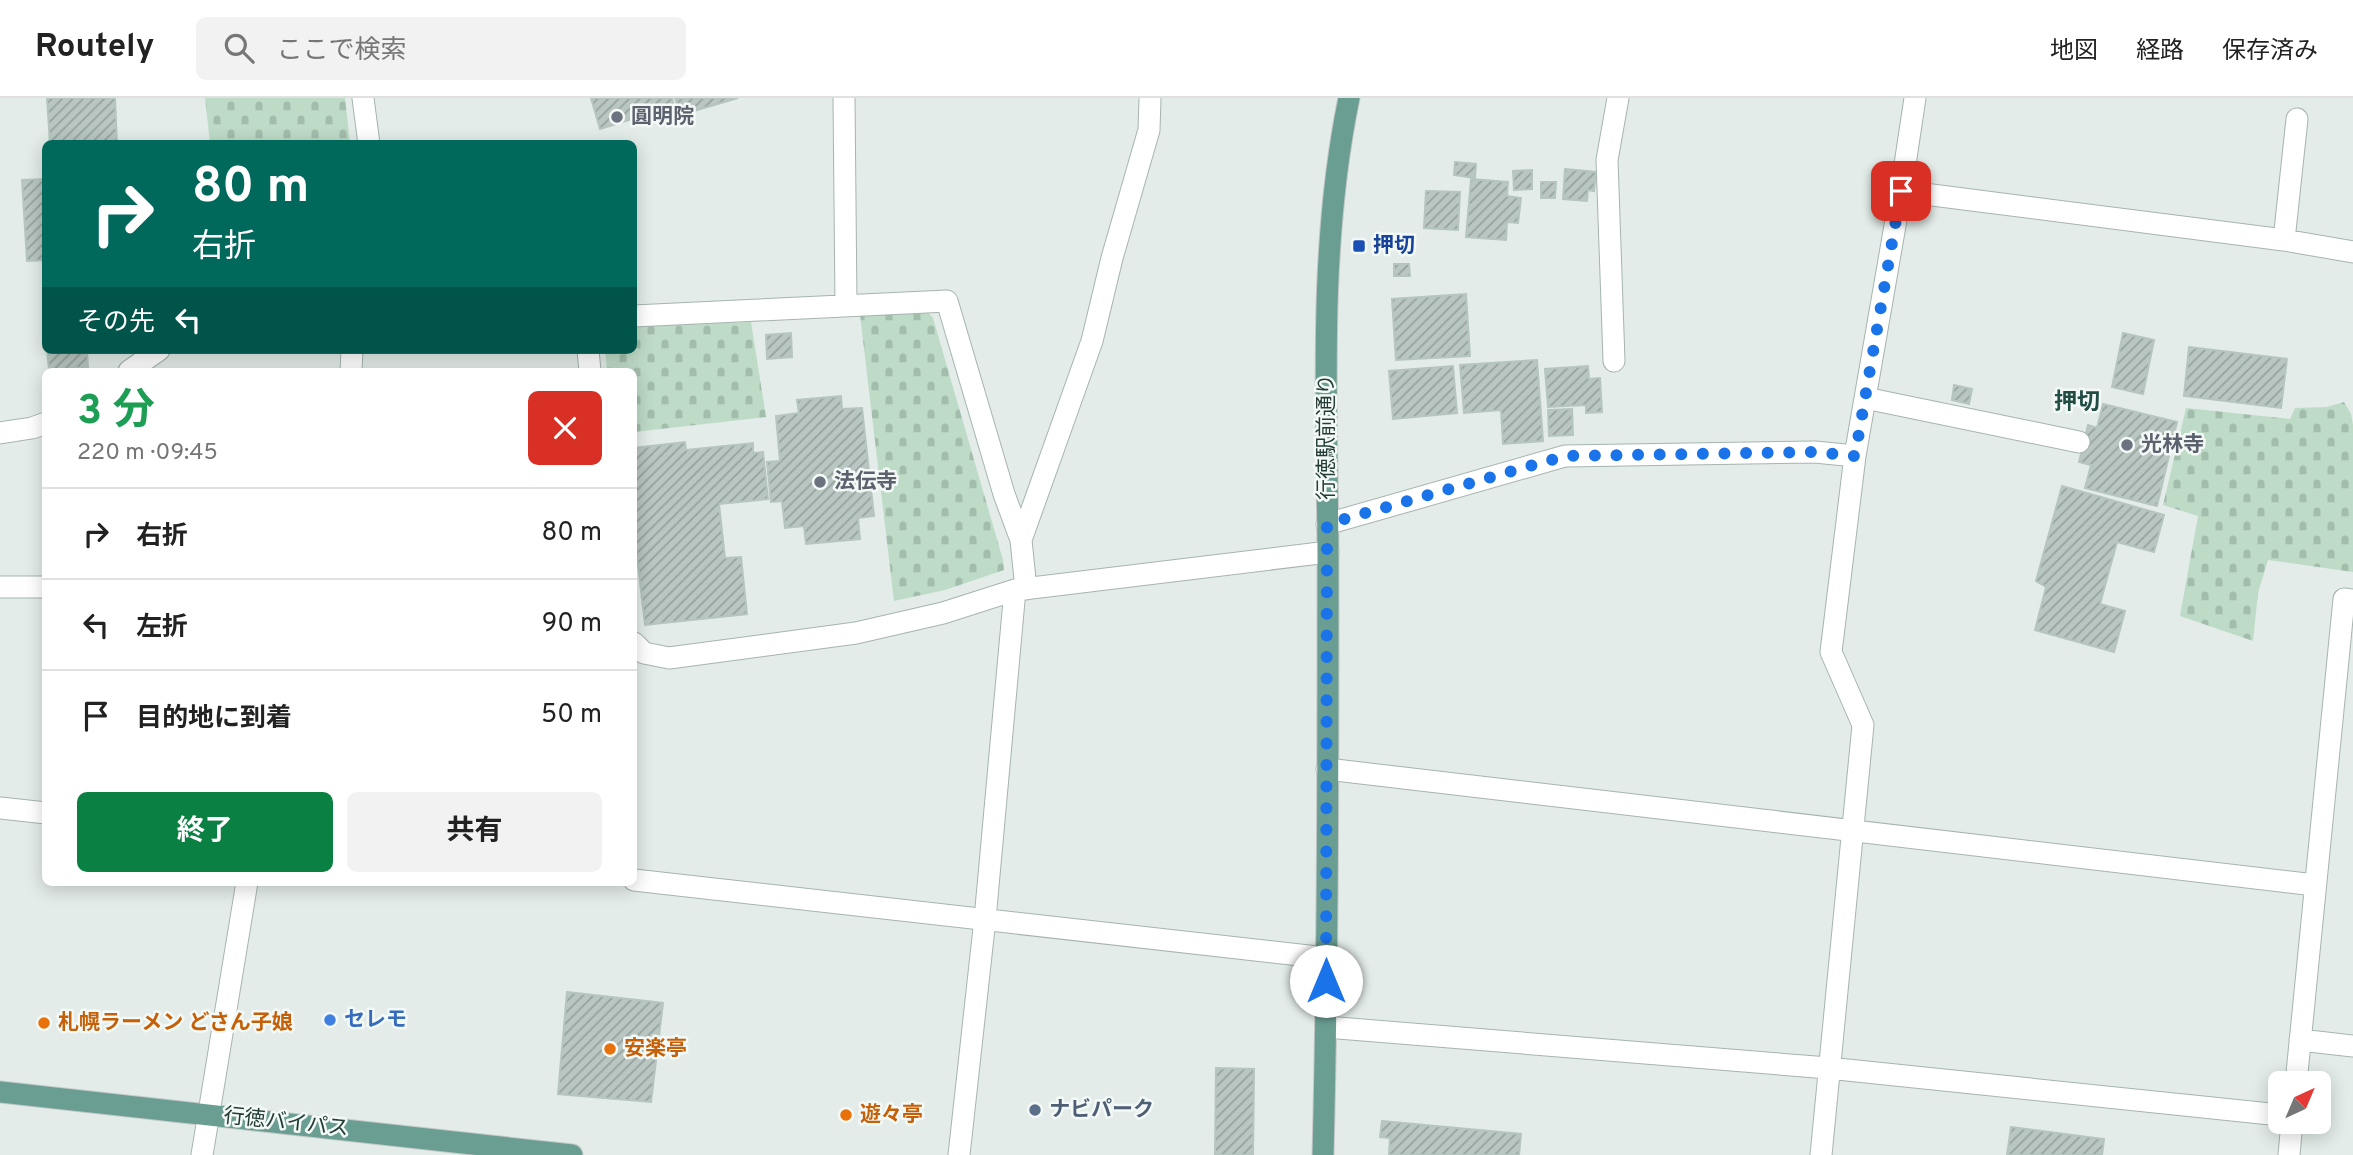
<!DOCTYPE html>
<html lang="ja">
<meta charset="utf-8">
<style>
body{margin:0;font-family:Overpass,"Noto Sans JP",sans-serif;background:#f2f2f2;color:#222;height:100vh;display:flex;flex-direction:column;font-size:26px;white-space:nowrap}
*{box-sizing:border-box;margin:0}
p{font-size:23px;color:#767676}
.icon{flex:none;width:38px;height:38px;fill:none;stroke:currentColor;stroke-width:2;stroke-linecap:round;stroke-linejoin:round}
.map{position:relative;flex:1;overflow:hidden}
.drawer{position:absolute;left:42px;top:270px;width:595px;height:518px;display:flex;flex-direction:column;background:#fff;border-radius:10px;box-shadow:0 4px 18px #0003}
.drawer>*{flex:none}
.banner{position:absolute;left:42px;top:42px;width:595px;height:214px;border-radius:10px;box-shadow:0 4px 18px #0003;background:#00695c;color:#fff;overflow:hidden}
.needle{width:46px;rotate:44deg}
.controls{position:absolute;left:2268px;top:973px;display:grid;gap:14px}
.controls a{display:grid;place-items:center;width:63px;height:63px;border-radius:10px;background:#fff;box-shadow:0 4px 18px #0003;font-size:35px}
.pin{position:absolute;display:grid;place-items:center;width:60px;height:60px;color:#fff;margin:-30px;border-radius:14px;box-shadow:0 4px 10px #0006}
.me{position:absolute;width:77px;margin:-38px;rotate:0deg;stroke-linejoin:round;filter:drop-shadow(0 0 5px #0008)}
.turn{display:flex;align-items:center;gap:24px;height:147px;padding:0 35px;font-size:32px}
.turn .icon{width:91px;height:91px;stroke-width:2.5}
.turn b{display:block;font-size:49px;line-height:60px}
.then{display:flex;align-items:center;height:66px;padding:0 35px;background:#0003;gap:14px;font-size:26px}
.round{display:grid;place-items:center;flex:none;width:74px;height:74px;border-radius:10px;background:#f2f2f2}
.summary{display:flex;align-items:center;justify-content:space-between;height:119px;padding:0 35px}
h1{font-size:42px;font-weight:700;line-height:52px;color:#1e9e55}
.primary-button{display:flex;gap:14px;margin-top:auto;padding:14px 35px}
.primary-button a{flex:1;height:80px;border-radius:10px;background:#0b8043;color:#fff;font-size:28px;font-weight:700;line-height:80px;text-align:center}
.primary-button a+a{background:#f2f2f2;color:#222}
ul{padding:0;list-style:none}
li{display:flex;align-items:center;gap:21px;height:91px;padding:0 35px;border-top:2px solid #e0e0e0}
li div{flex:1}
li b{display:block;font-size:26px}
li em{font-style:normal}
header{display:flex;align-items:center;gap:42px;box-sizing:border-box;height:98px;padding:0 35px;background:#fff;border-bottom:2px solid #e0e0e0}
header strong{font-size:33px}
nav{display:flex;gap:38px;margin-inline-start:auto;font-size:24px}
.search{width:490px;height:63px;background:#f2f2f2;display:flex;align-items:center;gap:18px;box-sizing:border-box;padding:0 24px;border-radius:10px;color:#767676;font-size:26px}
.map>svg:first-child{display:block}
.cemetery{fill:url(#cemetery-stones)}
.building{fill:url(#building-hatch);stroke:#b6c5bf;stroke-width:2}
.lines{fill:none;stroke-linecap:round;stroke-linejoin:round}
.minor-casing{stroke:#a6b4af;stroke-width:23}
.major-casing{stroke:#c2c8c7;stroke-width:23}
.minor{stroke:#fff;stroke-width:21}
.major{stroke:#6b9e93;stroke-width:21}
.route{stroke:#1a73e8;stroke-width:12;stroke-dasharray:0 21.6}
.worship-dot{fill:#6b7280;stroke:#f3f9f6;stroke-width:2.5}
.transit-dot{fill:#1a4fb4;stroke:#f3f9f6;stroke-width:2.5}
.shop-dot{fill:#3f7fe0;stroke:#f3f9f6;stroke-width:2.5}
.food-dot{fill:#e8710a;stroke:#f3f9f6;stroke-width:2.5}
.service-dot{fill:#5c6f8a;stroke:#f3f9f6;stroke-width:2.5}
.labels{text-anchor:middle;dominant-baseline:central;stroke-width:5;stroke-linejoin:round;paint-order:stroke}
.worship-label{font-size:21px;font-weight:bold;fill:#5b616d;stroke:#f3f9f6;text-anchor:start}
.transit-label{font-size:21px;font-weight:bold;fill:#164399;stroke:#f3f9f6;text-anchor:start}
.street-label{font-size:21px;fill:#243c36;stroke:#f3f9f6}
.shop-label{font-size:21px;font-weight:bold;fill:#366cbe;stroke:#f3f9f6;text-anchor:start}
.food-label{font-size:21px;font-weight:bold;fill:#c56008;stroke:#f3f9f6;text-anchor:start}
.service-label{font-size:21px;font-weight:bold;fill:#4e5e75;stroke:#f3f9f6;text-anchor:start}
.neighbourhood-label{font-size:23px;font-weight:bold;fill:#214d44;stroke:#f3f9f6}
</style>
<header>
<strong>Routely</strong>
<div class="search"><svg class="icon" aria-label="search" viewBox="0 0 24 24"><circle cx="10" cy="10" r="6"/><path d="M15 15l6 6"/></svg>ここで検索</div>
<nav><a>地図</a><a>経路</a><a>保存済み</a></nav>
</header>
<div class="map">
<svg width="2353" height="1057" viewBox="0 0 2353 1057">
<defs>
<pattern id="cemetery-stones" width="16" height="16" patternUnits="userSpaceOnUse" patternTransform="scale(1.75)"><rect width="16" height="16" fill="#bedbc7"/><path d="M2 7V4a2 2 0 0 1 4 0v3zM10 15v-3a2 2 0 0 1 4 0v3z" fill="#a3bdac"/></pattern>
<pattern id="building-hatch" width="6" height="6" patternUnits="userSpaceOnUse" patternTransform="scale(1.75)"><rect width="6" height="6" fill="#b9c6c1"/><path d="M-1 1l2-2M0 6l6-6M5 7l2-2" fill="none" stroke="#96a29e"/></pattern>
</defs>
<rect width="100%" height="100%" fill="#e3ece8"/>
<!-- cemetery -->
<path class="cemetery" d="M205 0H345L350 45H210Z
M927 213 933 220 1003 462 1004 472 945 492 894 503 860 217Z
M751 224 766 319 634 334V273H607L605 252H634V228Z
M2344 304 2351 316 2353 327V474L2268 462 2258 495 2253 543 2180 518 2198 418 2163 407 2186 310 2290 321 2295 310 2327 309Z"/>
<!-- building -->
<path class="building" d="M47 0H115L117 46H50Z
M591 0H672L674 8 600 31Z
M675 0H738L680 17Z
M1455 64 1476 66 1475 80 1454 77Z
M1565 71 1596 74 1594 93 1588 92 1587 103 1563 101Z
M1532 72V91L1514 92 1513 73Z
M46 81V162L27 163 22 82Z
M1471 81 1508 84 1507 98 1521 100 1518 125 1507 124 1506 142 1466 139Z
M1541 84H1556L1555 100H1541Z
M1426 93 1460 94 1458 132 1424 130Z
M1394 166H1409L1410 178H1394Z
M1466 196 1470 258 1396 262 1392 201Z
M791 235 792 259 767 261 766 237Z
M2123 235 2154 242 2143 296 2112 289Z
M2189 249 2287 261 2281 310 2184 298Z
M47 252H87L88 269 49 272Z
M1537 262 1543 343 1503 346 1501 312 1464 315 1460 267Z
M1453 268 1457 315 1393 321 1389 273Z
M1588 268 1589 281 1600 280 1602 314 1586 315V307L1548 309 1545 271Z
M1954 287 1972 291 1969 306 1952 302Z
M841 298 842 311 862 310 874 418 858 420 860 441 806 446 804 428 785 430 782 403 771 404 767 364 780 363 776 318 799 315 797 302Z
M2103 306 2177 324 2157 408 2085 390 2091 367 2079 364 2088 327 2097 330Z
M1572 311 1573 337 1549 338 1548 312Z
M685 344 686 352 753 345V355L763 354 768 401 719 406 725 460 741 459 747 516 645 527 634 433V350Z
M2062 388 2164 417 2154 454 2117 444 2100 506 2125 513 2114 554 2035 532 2046 489 2036 483Z
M567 894 663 905 651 1004 558 996Z
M1216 970 1254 971 1253 1057H1215Z
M1382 1023 1521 1036 1519 1057H1389L1390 1040 1380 1039Z
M2011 1029 2104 1041 2102 1057H2007Z"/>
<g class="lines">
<defs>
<path id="minor" d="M363 0 369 46
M844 0 846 207
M1901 93 1915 0
M2284 142 2297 21
M634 218 947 203 1004 396 1021 442 1026 491
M588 252 590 273
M1614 263 1607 62 1618 0
M129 273 159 252
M351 273 352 252
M1865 300 2079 344
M0 335 32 330 46 325
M1327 426 1565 358 1815 354 1855 358 1901 93 2284 142 2353 154
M1021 442 1092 243 1112 160 1149 32 1150 0
M0 489H46
M634 545 644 555 669 560 856 535 943 515 1015 492 1328 454
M1327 671 2315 787
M0 710 46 715
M634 782 1326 860
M1326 929 1828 970 2280 1017
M2300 942 2353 948
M2296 985 2344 501 2353 502
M202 1057 247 784
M959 1057 985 821 1015 492
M1821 1057 1863 627 1831 554 1855 358
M2289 1057 2292 1024"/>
<path id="major" d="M0 994 572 1057
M1323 1057C1328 857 1328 656 1328 456 1327 305 1318 149 1349 0"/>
</defs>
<!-- minor casing -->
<use href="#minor" class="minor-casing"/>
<!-- major casing -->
<use href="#major" class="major-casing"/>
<!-- minor -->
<use href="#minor" class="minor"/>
<!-- major -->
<use href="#major" class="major"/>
</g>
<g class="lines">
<!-- route -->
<path class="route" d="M1326 883 1327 426 1565 358 1815 354 1855 358 1901 93"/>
</g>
<!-- markers -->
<g class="worship-dot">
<circle cx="617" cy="19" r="7"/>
<circle cx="2127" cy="347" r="7"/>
<circle cx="820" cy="384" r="7"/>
</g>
<rect class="transit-dot" x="1352" y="141" width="14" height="14" rx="3.5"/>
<circle class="shop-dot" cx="330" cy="922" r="7"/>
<g class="food-dot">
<circle cx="44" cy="925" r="7"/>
<circle cx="610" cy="951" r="7"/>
<circle cx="846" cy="1017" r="7"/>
</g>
<circle class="service-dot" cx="1035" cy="1012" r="7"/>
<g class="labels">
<!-- worship labels -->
<g class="worship-label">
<text x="631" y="19">圓明院</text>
<text x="2141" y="347">光林寺</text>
<text x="834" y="384">法伝寺</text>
</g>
<!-- transit labels -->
<g class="transit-label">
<text x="1373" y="148">押切</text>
</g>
<!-- street labels -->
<g class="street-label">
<text transform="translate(1327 339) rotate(-90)">行徳駅前通り</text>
<text transform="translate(286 1025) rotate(6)">行徳バイパス</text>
</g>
<!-- shop labels -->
<g class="shop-label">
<text x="344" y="922">セレモ</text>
</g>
<!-- food labels -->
<g class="food-label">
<text x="58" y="925">札幌ラーメン どさん子娘</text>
<text x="624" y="951">安楽亭</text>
<text x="860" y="1017">遊々亭</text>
</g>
<!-- service labels -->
<g class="service-label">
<text x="1049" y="1012">ナビパーク</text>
</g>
<!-- neighbourhood labels -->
<g class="neighbourhood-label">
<text x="2077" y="305">押切</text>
</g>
</g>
</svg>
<div class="controls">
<a><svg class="needle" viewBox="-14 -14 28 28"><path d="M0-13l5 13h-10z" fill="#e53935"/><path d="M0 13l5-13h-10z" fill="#767676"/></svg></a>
</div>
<div class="pin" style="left:1901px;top:93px;background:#d93025"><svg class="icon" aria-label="arrive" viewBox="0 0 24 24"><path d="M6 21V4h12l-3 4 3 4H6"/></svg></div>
<svg class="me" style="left:1326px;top:883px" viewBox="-20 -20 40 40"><circle r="19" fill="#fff"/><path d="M0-13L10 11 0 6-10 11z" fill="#1a73e8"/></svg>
<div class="banner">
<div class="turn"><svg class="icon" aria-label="right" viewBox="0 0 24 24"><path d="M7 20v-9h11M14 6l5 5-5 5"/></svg><div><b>80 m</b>右折</div></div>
<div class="then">その先<svg class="icon" aria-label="left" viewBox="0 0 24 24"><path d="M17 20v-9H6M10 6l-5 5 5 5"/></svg></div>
</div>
<section class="drawer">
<div class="summary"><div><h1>3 分</h1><p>220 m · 09:45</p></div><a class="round" style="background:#d93025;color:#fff"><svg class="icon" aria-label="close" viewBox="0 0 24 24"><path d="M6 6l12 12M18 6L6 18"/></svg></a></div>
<ul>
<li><svg class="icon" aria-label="right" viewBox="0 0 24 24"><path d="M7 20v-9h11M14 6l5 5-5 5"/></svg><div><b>右折</b></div><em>80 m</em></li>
<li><svg class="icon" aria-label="left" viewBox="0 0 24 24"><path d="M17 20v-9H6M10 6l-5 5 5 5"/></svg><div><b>左折</b></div><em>90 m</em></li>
<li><svg class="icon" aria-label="arrive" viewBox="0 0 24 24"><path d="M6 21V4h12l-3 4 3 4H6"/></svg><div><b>目的地に到着</b></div><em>50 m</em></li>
</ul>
<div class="primary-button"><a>終了</a><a>共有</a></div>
</section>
</div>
